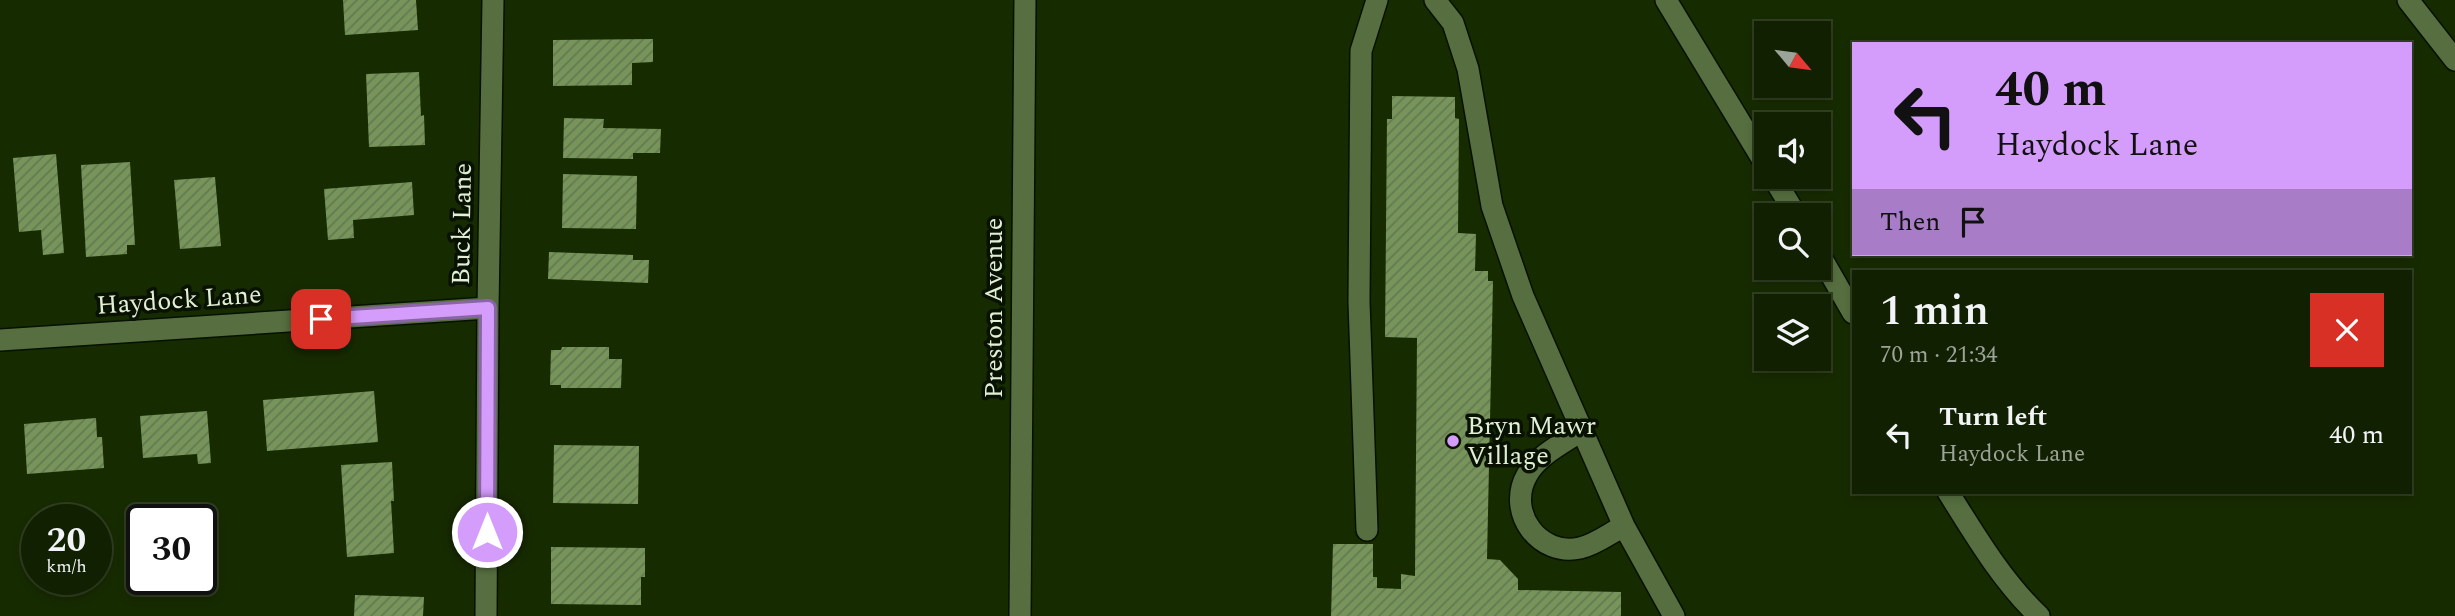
<!DOCTYPE html>
<meta charset="utf-8">
<style>
body{margin:0;font-family:Spectral,serif;background:#1e2d0f;color:#f1f3f6;height:100vh;display:flex;flex-direction:column;font-size:26px;white-space:nowrap}
*{box-sizing:border-box;margin:0}
p{font-size:23px;color:#9ca399}
.icon{flex:none;width:38px;height:38px;fill:none;stroke:currentColor;stroke-width:2;stroke-linecap:round;stroke-linejoin:round}
.map{position:relative;flex:1;overflow:hidden}
.side{position:absolute;left:1852px;top:270px;width:560px;height:224px;display:flex;flex-direction:column;background:#112000;border-radius:0px;box-shadow:0 4px 10px #0003,0 0 0 2px #303e22}
.side>*{flex:none}
.hud{position:absolute;left:1852px;top:42px;width:560px;height:214px;border-radius:0px;box-shadow:0 4px 10px #0003,0 0 0 2px #303e22;background:#d49cfb;color:#111;overflow:hidden}
.needle{width:46px;rotate:119deg}
.buttons{position:absolute;left:1754px;top:21px;display:grid;gap:14px}
.buttons a{display:grid;place-items:center;width:77px;height:77px;border-radius:0px;background:#112000;box-shadow:0 4px 10px #0003,0 0 0 2px #303e22;font-size:35px}
.speed{position:absolute;left:21px;top:504px;display:flex;gap:14px;font-size:35px;font-weight:700;text-align:center}
.speed>*{display:grid;place-content:center;width:91px;height:91px;border-radius:50%;background:#112000;box-shadow:0 4px 10px #0003,0 0 0 2px #303e22;line-height:1}
.speed small{font-size:18px;font-weight:400}
.speed .limit{border:4px solid #111;border-radius:10px;background:#fff;color:#111}
.pin{position:absolute;display:grid;place-items:center;width:60px;height:60px;color:#fff;margin:-30px;border-radius:14px;box-shadow:0 4px 10px #0006}
.me{position:absolute;width:77px;margin:-38px;rotate:0deg;stroke-linejoin:round;filter:drop-shadow(0 0 5px #0008)}
.turn{display:flex;align-items:center;gap:24px;height:147px;padding:0 28px;font-size:32px}
.turn .icon{width:91px;height:91px;stroke-width:2.5}
.turn b{display:block;font-size:49px;line-height:60px}
.then{display:flex;align-items:center;height:66px;padding:0 28px;background:#0003;gap:14px;font-size:26px}
.round{display:grid;place-items:center;flex:none;width:74px;height:74px;border-radius:0px;background:#1e2d0f}
.overview{display:flex;align-items:center;justify-content:space-between;height:119px;padding:0 28px}
h1{font-size:42px;font-weight:600;line-height:52px}
ul{padding:0;list-style:none}
li{display:flex;align-items:center;gap:21px;height:91px;padding:0 28px}
li div{flex:1}
li b{display:block;font-size:26px}
li em{font-style:normal}
.map>svg:first-child{display:block}
.building{fill:url(#building-hatch)}
.lines{fill:none;stroke-linecap:round;stroke-linejoin:round}
.minor-casing{stroke:#071100;stroke-width:24}
.minor{stroke:#576f40;stroke-width:21}
.route-casing{stroke:#8a65a3;stroke-width:18}
.route{stroke:#d49cfb;stroke-width:12}
.poi-dot{fill:#d49cfb;stroke:#081102;stroke-width:2.5}
.labels{text-anchor:middle;dominant-baseline:central;stroke-width:7;stroke-linejoin:round;paint-order:stroke}
.street-label{font-size:26px;fill:#e1efd5;stroke:#081102}
.poi-label{font-size:26px;fill:#e1efd5;stroke:#081102;text-anchor:start}
</style>
<div class="map">
<svg width="2455" height="616" viewBox="0 0 2455 616">
<defs>
<pattern id="building-hatch" width="6" height="6" patternUnits="userSpaceOnUse" patternTransform="scale(1.75)"><rect width="6" height="6" fill="#77945a"/><path d="M-1 1l2-2M0 6l6-6M5 7l2-2" fill="none" stroke="#657951"/></pattern>
</defs>
<rect width="100%" height="100%" fill="#172b00"/>
<!-- building -->
<path class="building" d="M343 0H416L418 30 345 35Z
M653 39V62L632 63V85L553 86V40Z
M419 72 421 116 424 115 425 145 369 147 366 74Z
M1392 96 1455 97V118L1459 119 1458 233 1476 234 1475 271H1488V281H1493L1487 559 1500 560 1518 579V590L1621 592V616H1331L1333 544H1373V577H1377V588L1401 589V574L1415 576 1417 338 1385 337 1387 119H1392Z
M564 118 604 119 603 128 661 129 660 153H633V159L563 158Z
M56 154 64 253 43 255 41 230 19 232 13 158Z
M130 162 135 245H127V254L86 257 81 165Z
M563 174 637 176 636 229 562 228Z
M215 177 221 246 180 249 174 180Z
M412 182 414 215 353 220 354 238 328 240 324 189Z
M549 252 633 255V260H649L648 283 548 279Z
M562 347H609V359H622L621 388H561V385H550L551 350H561Z
M374 391 378 442 267 451 263 400Z
M207 411 211 463 198 464 197 454 143 458 140 416Z
M96 418 97 437H102L104 468 27 474 24 424Z
M554 445 639 446 638 504 553 503Z
M392 462 394 501H391L394 553 347 557 341 465Z
M551 547 645 548V577H641V605L551 604Z
M355 595 424 597 423 616H354Z"/>
<g class="lines">
<defs>
<path id="minor" d="M1435 0 1453 23 1468 69 1492 206 1523 296 1624 526 1674 616
M1666 0 1766 165
M2408 0 2455 60
M1773 177 1796 215
M1818 252 1853 313
M0 340 488 308
M1581 431C1563 443 1537 456 1527 475 1506 512 1539 557 1580 548 1595 545 1610 533 1624 526
M1948 492C1975 535 2002 581 2039 616
M1367 530 1359 302 1361 51 1377 0
M486 616 488 308 493 0
M1020 616 1025 0"/>
</defs>
<!-- minor casing -->
<use href="#minor" class="minor-casing"/>
<!-- minor -->
<use href="#minor" class="minor"/>
</g>
<g class="lines">
<defs>
<path id="route" d="M321 319 488 308 487 532"/>
</defs>
<!-- route casing -->
<use href="#route" class="route-casing"/>
<!-- route -->
<use href="#route" class="route"/>
</g>
<!-- markers -->
<circle class="poi-dot" cx="1453" cy="441" r="7"/>
<g class="labels">
<!-- street labels -->
<g class="street-label">
<text transform="translate(462 224) rotate(-89)">Buck Lane</text>
<text transform="translate(179 300) rotate(-4)">Haydock Lane</text>
<text transform="translate(994 308) rotate(-90)">Preston Avenue</text>
</g>
<!-- poi labels -->
<g class="poi-label">
<text x="1467" y="426">Bryn Mawr<tspan x="1467" dy="30">Village</tspan></text>
</g>
</g>
</svg>
<div class="buttons">
<a><svg class="needle" viewBox="-14 -14 28 28"><path d="M0-13l5 13h-10z" fill="#e53935"/><path d="M0 13l5-13h-10z" fill="#9ca399"/></svg></a>
<a><svg class="icon" aria-label="sound" viewBox="0 0 24 24"><path d="M4 9h4l5-4v14l-5-4H4zM17 9q2 3 0 6"/></svg></a>
<a><svg class="icon" aria-label="search" viewBox="0 0 24 24"><circle cx="10" cy="10" r="6"/><path d="M15 15l6 6"/></svg></a>
<a><svg class="icon" aria-label="layers" viewBox="0 0 24 24"><path d="M12 4l9 5-9 5-9-5zM3 14l9 5 9-5"/></svg></a>
</div>
<div class="speed"><div>20<small>km/h</small></div><div class="limit">30</div></div>
<div class="pin" style="left:321px;top:319px;background:#d93025"><svg class="icon" aria-label="arrive" viewBox="0 0 24 24"><path d="M6 21V4h12l-3 4 3 4H6"/></svg></div>
<svg class="me" style="left:487px;top:532px" viewBox="-20 -20 40 40"><circle r="17" fill="#d49cfb" stroke="#fff" stroke-width="3"/><path d="M0-11L8 9 0 5-8 9z" fill="#fff"/></svg>
<div class="hud">
<div class="turn"><svg class="icon" aria-label="left" viewBox="0 0 24 24"><path d="M17 20v-9H6M10 6l-5 5 5 5"/></svg><div><b>40 m</b>Haydock Lane</div></div>
<div class="then">Then<svg class="icon" aria-label="arrive" viewBox="0 0 24 24"><path d="M6 21V4h12l-3 4 3 4H6"/></svg></div>
</div>
<section class="side">
<div class="overview"><div><h1>1 min</h1><p>70 m · 21:34</p></div><a class="round" style="background:#d93025;color:#fff"><svg class="icon" aria-label="close" viewBox="0 0 24 24"><path d="M6 6l12 12M18 6L6 18"/></svg></a></div>
<ul>
<li><svg class="icon" aria-label="left" viewBox="0 0 24 24"><path d="M17 20v-9H6M10 6l-5 5 5 5"/></svg><div><b>Turn left</b><p>Haydock Lane</p></div><em>40 m</em></li>
</ul>
</section>
</div>
